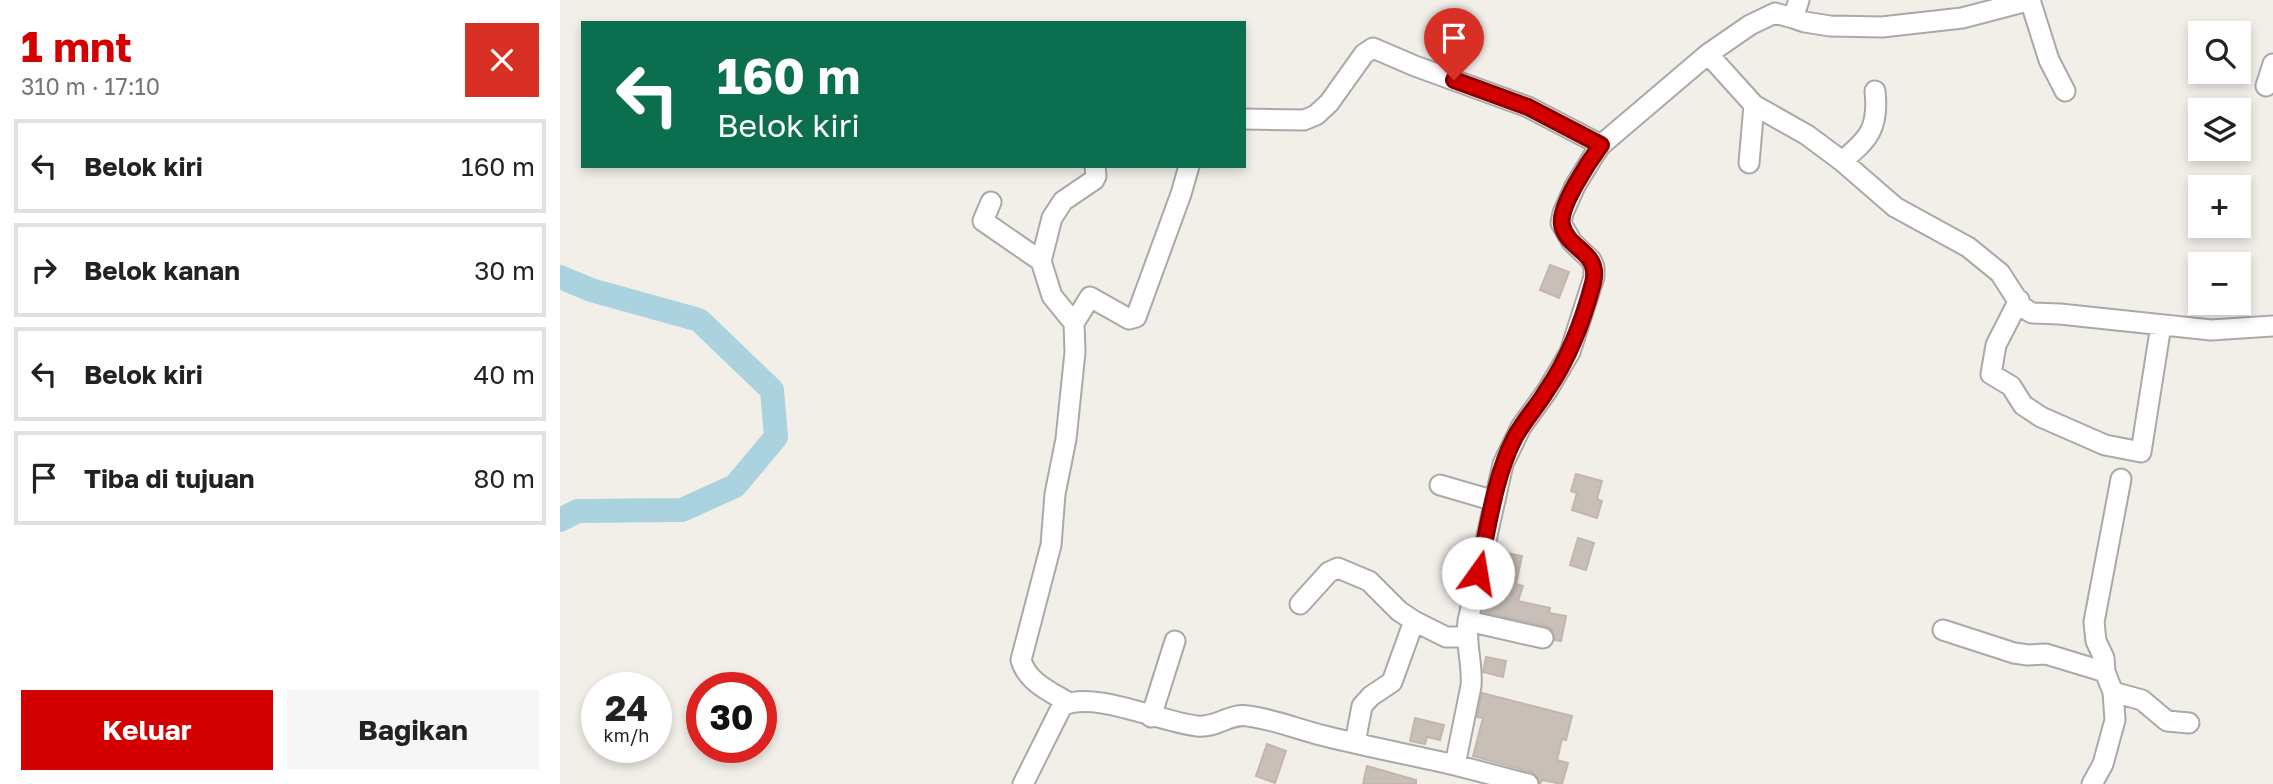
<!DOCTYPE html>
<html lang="id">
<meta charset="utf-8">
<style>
body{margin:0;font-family:"Golos Text",sans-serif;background:#f6f6f6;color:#222;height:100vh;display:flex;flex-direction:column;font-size:26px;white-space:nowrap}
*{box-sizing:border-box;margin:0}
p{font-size:23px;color:#767676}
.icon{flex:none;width:38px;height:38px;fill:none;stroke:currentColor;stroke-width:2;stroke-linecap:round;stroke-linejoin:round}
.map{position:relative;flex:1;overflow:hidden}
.sheet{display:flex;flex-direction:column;background:#fff;width:560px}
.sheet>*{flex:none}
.top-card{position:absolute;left:21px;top:21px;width:665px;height:147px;border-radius:0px;box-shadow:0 4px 10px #0003;background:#0b6e4f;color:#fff;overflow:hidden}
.fabs{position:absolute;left:1628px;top:21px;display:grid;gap:14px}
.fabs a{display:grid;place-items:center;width:63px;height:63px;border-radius:0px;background:#fff;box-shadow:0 4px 10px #0003;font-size:35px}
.speed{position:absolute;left:21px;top:672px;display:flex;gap:14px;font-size:35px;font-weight:700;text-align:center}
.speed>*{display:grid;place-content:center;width:91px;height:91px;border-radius:50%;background:#fff;box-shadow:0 4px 10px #0003;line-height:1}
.speed small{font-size:18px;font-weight:400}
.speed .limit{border:10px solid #d22;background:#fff;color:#111}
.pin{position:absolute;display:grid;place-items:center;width:60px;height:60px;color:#fff;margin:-72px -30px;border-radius:50% 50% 50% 0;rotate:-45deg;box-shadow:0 0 7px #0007}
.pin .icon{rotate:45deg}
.me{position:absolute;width:77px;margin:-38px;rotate:13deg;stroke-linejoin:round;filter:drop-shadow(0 0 5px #0008)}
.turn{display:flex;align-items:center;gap:24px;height:147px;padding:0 21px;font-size:32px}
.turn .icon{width:91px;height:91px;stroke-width:2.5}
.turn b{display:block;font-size:49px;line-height:60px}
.round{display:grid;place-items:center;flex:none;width:74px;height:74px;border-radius:0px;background:#f6f6f6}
.overview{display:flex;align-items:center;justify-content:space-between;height:119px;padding:0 21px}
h1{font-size:42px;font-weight:700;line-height:52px;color:#d40000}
.button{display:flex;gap:14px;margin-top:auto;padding:14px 21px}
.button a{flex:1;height:80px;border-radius:0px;background:#d40000;color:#fff;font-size:28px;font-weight:700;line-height:80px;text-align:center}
.button a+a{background:#f6f6f6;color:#222}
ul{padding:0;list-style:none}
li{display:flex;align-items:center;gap:21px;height:94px;margin:0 14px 10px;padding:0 7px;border:4px solid #e0e0e0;border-radius:0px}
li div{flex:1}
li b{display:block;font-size:26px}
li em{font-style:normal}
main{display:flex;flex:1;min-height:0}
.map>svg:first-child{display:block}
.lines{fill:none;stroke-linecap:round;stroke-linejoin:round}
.river{stroke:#aad3df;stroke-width:24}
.building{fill:#c7bfb8;stroke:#c4b6ab;stroke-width:2}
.minor-casing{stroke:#a9a9a9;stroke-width:23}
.minor{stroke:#fff;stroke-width:19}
.route-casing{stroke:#8a0000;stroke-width:18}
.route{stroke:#d40000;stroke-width:12}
</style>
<main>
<section class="sheet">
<div class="overview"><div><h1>1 mnt</h1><p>310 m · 17:10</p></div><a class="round" style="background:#d93025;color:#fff"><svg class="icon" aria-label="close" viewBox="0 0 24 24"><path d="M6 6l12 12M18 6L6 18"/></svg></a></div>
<ul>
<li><svg class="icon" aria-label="left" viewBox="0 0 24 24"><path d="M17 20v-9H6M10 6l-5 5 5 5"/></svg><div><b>Belok kiri</b></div><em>160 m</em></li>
<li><svg class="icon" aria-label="right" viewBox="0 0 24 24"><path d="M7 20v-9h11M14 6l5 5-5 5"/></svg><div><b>Belok kanan</b></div><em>30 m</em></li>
<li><svg class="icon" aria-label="left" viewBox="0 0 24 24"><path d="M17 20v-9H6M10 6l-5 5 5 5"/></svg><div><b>Belok kiri</b></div><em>40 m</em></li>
<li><svg class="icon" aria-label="arrive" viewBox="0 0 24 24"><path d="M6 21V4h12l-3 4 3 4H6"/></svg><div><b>Tiba di tujuan</b></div><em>80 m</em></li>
</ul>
<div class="button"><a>Keluar</a><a>Bagikan</a></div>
</section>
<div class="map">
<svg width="1713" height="784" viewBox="0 0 1713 784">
<rect width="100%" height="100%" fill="#f2efe9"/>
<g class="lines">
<!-- river -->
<path class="river" d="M0 277 31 290 139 320 212 390 216 437 175 486 122 510 18 511 0 520"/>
</g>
<!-- building -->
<path class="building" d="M990 265 1009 272 999 298 980 290Z
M1016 474 1042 481 1037 499 1042 501 1037 518 1012 510 1017 493 1011 491Z
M1018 538 1034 543 1026 570 1010 565Z
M936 551 962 556 956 584 963 586 958 601 990 608 989 613 1006 616 1001 641 995 640 992 630 986 626 923 612 927 594 939 597 945 572 932 569Z
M926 657 946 661 943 677 923 672Z
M922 693 1012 716 1006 740 1002 739 997 760 1008 763 1002 784 982 780 980 784 977 776 972 772 913 756 923 718 917 717Z
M855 718 884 725 880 740 867 737 865 744 850 741Z
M707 744 726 751 715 783 696 776Z
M807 766 856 780V784H803Z"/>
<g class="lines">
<defs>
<path id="minor" d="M1470 0 1489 60 1505 91
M1233 18 1245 22 1270 26 1322 27 1402 18 1471 0
M1148 54 1194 105 1247 135 1282 161 1335 207 1408 247 1440 273 1462 307 1472 313 1500 314 1651 330 1713 326
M1706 86 1713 64
M684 119 744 120 756 115 769 103 804 54 813 48 855 66 968 107 1041 145
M1282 161C1309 139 1319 128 1315 91
M1189 163 1194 105
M431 202 423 221 481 261
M1459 300 1436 345 1431 374 1451 386 1463 405 1481 417 1545 445 1581 452 1601 325
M514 323 530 297 569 319 576 317 621 194 629 166
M880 485 935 501
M740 604 769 572 778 568 809 581 839 611 854 621 886 637H905
M908 621 983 638
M1383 630 1454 653 1468 655 1486 654 1545 672
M1553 692 1582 700 1607 721 1629 723
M509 703C491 692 467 682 461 660L491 545 495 494 506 439 515 352 514 323 492 296 481 261 492 218 503 201 534 180 536 176 535 166
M591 717 615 641
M795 743 802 706 811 696 832 682 854 621
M895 765 968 784
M463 784 502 706C534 690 600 722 637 726 658 728 669 713 688 716 713 719 740 730 765 736 808 747 852 755 895 765L911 686C913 664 905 643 908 621L943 464 961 427 987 391 1010 352 1034 277V267L1031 260 1012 242 1001 223 1003 213 1015 186 1034 155 1041 145 1148 54 1190 25 1215 13 1233 18 1239 0
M1532 784 1543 764 1555 720 1553 692 1545 672 1544 658 1536 641 1534 622 1561 479"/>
</defs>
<!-- minor casing -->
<use href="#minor" class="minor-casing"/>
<!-- minor -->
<use href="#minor" class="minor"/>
</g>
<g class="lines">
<defs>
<path id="route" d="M894 80 968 107 1041 145C1030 160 998 207 1002 225 1008 251 1041 251 1033 283 1023 321 1009 358 987 390 977 407 963 421 954 439 934 478 928 530 918 573"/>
</defs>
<!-- route casing -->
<use href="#route" class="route-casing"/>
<!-- route -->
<use href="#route" class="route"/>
</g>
</svg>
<div class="fabs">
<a><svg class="icon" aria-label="search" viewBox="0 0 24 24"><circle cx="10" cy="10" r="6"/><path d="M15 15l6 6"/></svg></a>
<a><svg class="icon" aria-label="layers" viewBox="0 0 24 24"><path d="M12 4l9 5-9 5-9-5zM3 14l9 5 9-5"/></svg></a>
<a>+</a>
<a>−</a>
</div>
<div class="speed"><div>24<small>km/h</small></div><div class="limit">30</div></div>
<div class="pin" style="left:894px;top:80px;background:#d93025"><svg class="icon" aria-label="arrive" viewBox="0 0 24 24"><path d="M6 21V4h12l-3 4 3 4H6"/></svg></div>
<svg class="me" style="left:918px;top:573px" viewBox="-20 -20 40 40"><circle r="19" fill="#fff"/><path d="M0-13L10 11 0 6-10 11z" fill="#d40000"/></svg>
<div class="top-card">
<div class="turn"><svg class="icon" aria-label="left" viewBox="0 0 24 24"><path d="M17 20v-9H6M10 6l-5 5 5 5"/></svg><div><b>160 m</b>Belok kiri</div></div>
</div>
</div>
</main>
